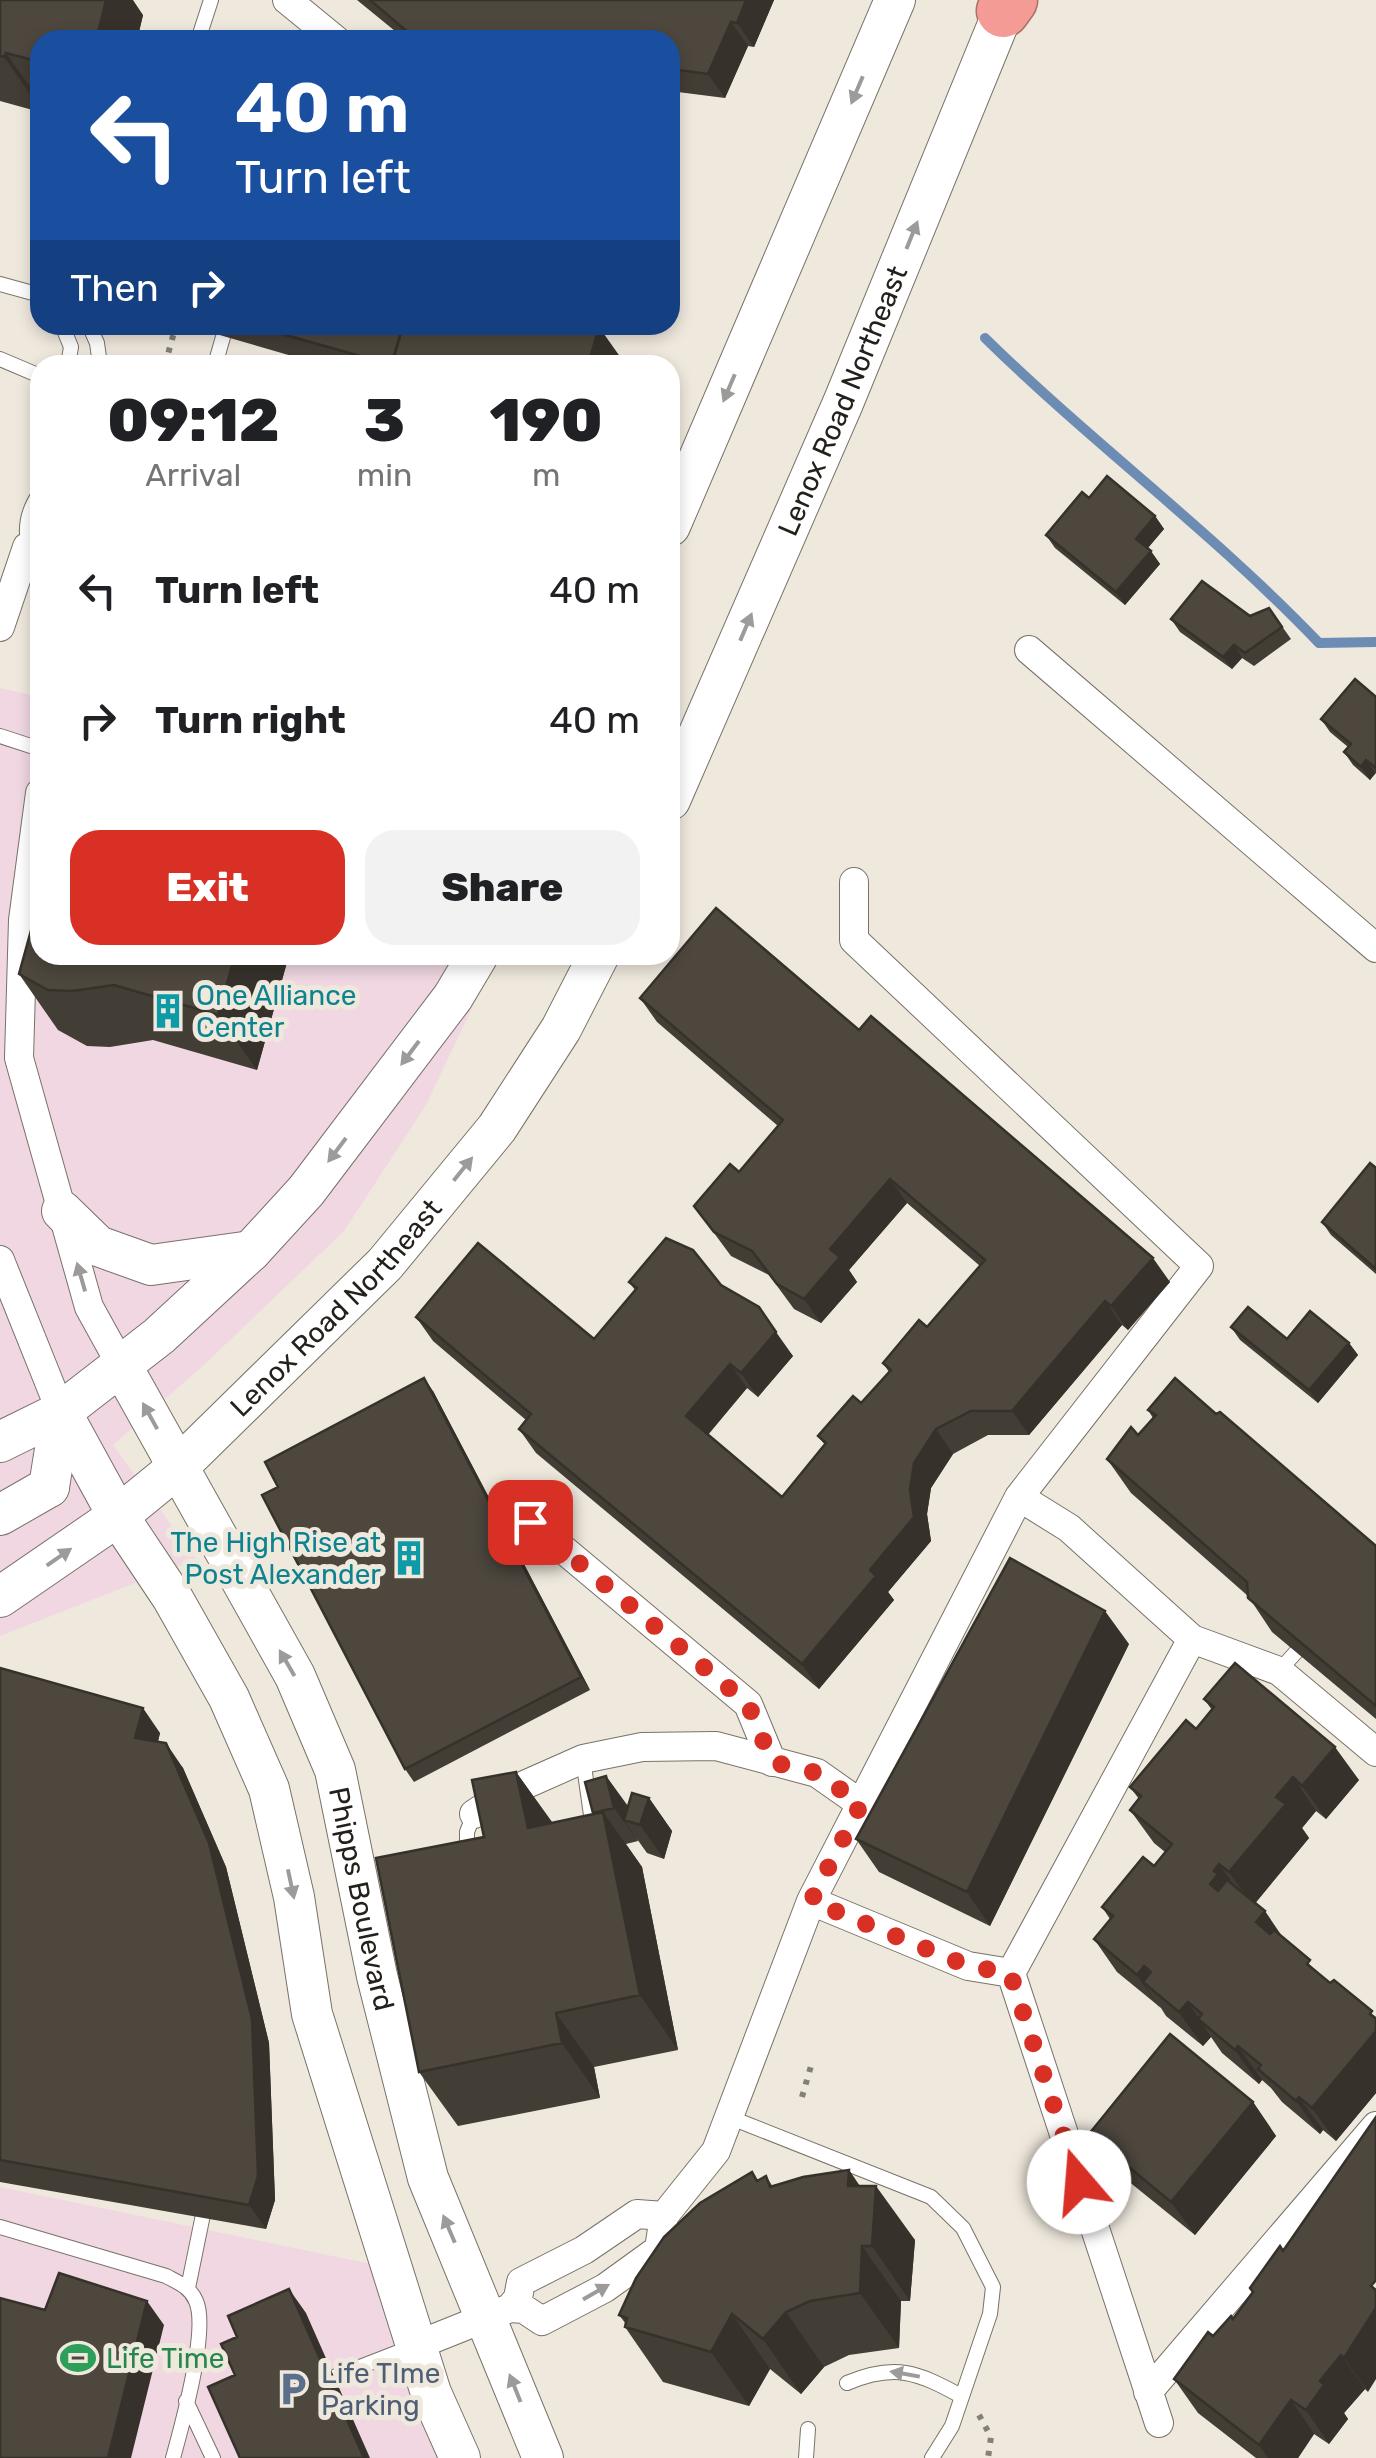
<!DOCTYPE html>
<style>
body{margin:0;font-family:Rubik,sans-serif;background:#f2f2f2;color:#202124;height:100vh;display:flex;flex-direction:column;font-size:38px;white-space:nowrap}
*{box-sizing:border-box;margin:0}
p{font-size:32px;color:#757577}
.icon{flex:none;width:55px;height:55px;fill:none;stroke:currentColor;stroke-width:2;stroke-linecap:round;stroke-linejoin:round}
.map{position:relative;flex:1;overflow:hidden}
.panel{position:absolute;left:30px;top:355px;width:650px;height:610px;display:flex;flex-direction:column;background:#fff;border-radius:30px;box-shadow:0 5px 15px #0003}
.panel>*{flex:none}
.top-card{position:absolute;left:30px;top:30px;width:650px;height:305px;border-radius:30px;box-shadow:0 5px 15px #0003;background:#1a4fa0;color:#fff;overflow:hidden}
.pin{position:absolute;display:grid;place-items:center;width:85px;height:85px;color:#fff;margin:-42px;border-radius:20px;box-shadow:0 5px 15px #0006}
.me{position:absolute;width:110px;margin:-55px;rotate:342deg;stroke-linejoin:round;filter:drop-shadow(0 0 8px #0008)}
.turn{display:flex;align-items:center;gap:35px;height:210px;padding:0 40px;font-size:45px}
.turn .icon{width:130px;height:130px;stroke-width:2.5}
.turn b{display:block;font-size:70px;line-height:85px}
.then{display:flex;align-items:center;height:95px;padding:0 40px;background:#0003;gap:20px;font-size:38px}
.eta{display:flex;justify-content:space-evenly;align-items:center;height:170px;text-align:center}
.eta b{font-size:60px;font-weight:800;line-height:70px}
.action{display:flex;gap:20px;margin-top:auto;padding:20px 40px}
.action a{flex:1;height:115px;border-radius:30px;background:#d93025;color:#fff;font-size:40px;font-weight:800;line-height:115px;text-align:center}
.action a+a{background:#f2f2f2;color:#202124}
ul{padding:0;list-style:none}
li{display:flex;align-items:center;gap:30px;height:130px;padding:0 40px}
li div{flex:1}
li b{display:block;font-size:38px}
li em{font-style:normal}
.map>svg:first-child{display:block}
.commercial{fill:#f0d7e1}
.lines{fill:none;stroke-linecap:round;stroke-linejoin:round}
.stream{stroke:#6d8cb4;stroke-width:10}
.lane-casing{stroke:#787268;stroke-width:16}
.street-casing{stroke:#787268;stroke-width:30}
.secondary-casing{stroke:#787268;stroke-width:42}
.highway-casing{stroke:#ab706a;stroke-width:55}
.path{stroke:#847f77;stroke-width:6;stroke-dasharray:5 8;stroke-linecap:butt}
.lane{stroke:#fff;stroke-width:14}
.street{stroke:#fff;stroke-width:28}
.secondary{stroke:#fff;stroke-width:40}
.highway{stroke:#f39b94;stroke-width:52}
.wall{fill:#423d35}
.shaded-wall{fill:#36322b}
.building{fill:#4d473e;stroke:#36322b;stroke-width:2.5}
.oneway{fill:#9c9b99}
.route{stroke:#d93025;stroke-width:18;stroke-dasharray:0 32.4}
.labels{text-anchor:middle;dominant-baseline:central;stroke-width:10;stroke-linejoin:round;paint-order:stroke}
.street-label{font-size:28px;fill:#24211d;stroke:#efe8dd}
.culture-label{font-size:28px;fill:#0d838f;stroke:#efe8dd;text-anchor:start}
.leisure-label{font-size:28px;fill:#27864d;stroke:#efe8dd;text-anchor:start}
.service-label{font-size:28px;fill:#4e5e75;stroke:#efe8dd;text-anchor:start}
</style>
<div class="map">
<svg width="1376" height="2458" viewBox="0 0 1376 2458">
<rect width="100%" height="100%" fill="#efe8dd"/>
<!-- commercial -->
<path class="commercial" d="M0 688 40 697V955H497L426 1105 344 1231 206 1363 113 1445 196 1559 0 1636Z
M0 2187 400 2270 448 2400 481 2458H0Z"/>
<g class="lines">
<!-- stream -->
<path class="stream" d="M985 338C1093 444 1214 533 1319 643L1376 642"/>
<defs>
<path id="lane" d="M198 40 211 0
M0 284 40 295
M62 325 71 347 68 365
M89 325 97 343 100 365
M0 359 40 376
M215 365 223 337
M40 493C22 518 23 545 40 569
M0 736 40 749
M1279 1671 1296 1652
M583 1759 593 1829
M471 1855 467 1850V1832L474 1814
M729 2117 931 2197 963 2228 993 2287 990 2314 952 2426 932 2458
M0 2227 166 2276C179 2283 190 2287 196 2301 209 2330 182 2425 173 2458
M188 2288 206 2200
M334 2377 414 2346
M847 2383C895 2363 917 2372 961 2396
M186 2401 213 2458
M806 2458 808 2429"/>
<path id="street" d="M287 0 336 40
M0 627 27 547
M1029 650 1376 948
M40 793 23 920 19 1058 89 1307 121 1365
M0 1260 61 1412
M1019 1497 1069 1528 1192 1639 1279 1671 1376 1752
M503 1499 748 1704 772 1762
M474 1814 504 1794 583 1759 642 1747 716 1746 817 1773 861 1804
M811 1901 968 1966 1011 1973
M510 2308 518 2298 521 2282 584 2250 637 2214 664 2216
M415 2346 510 2308 524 2309 542 2321 605 2288 659 2249 664 2216 716 2151 811 1901 1019 1497 1199 1266 854 940V882
M1148 2392 1376 2126
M1159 2423 1011 1973 1192 1639"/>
<g id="secondary">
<path d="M670 526 895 0"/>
<path id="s1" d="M670 800 843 403 1008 0"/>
<path d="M62 1211 98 1246 151 1265 251 1251"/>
<path id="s2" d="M121 1365 295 1676 335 1770 377 1976 428 2178 543 2458"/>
<path d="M61 1412 118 1516 172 1597 229 1698 269 1789 294 1897 312 2014 431 2393 460 2458"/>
<path d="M0 1442 61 1412 159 1336 251 1251 306 1191 453 997 478 955"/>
<path d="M49 1487 61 1412"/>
<path d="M0 1515 49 1487"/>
<path id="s3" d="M0 1597 118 1516 178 1467 385 1264 497 1128 561 1029 599 955"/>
</g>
<path id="highway" d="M1003 11 1011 0"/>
</defs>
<!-- lane casing -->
<use href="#lane" class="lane-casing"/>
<!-- street casing -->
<use href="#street" class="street-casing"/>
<!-- secondary casing -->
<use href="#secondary" class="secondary-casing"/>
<!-- highway casing -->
<use href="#highway" class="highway-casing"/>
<!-- path -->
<path class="path" d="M165 365 176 325
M802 2097 811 2066
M979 2415 991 2437 988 2458"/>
<!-- lane -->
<use href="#lane" class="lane"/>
<!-- street -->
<use href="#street" class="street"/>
<!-- secondary -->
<use href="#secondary" class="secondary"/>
<!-- highway -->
<use href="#highway" class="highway"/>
</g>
<!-- wall -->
<path class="wall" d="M0 0 143 15 138 36 140 40H40V112L0 101Z
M357 0H774L754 47 748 46 725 98 670 91V40H406Z
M185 325H588L626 365H323Z
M1089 498 1155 516 1164 529 1148 548 1160 564 1125 605 1055 548 1046 535Z
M1269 608 1291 639 1254 666 1242 658 1232 669 1180 632 1171 619 1250 616Z
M1376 697V773L1370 780 1353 765 1344 752 1348 747 1330 732 1321 719Z
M40 955H289L257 1070 153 1040 110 1047 87 1046 58 1030 19 974Z
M640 998 859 1030 1170 1282 1128 1330 1122 1325 1029 1435H988L953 1454 931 1488 927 1514 931 1541 888 1592 894 1600 819 1689 536 1453 519 1429 526 1420 433 1341 416 1317 594 1339 635 1290 629 1282 721 1285 793 1356 758 1397 747 1388 708 1435 782 1497 825 1445 818 1436 861 1403 889 1372 883 1363 927 1327 980 1266 907 1203 849 1270 857 1282 821 1323 794 1309 769 1275 731 1256 694 1206 739 1172 778 1126 657 1022Z
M1376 1168V1274L1331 1235 1322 1222Z
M1231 1327 1287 1339 1349 1343 1358 1355 1318 1403 1240 1340Z
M433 1391 590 1690 414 1782 405 1769 278 1487Z
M1148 1410 1376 1546V1719L1272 1632 1248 1596 1131 1493 1107 1459 1138 1435 1153 1418Z
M1129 1644 990 1926 879 1872 856 1839Z
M0 1668 160 1733 158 1742 183 1768 226 1867 269 2043 275 2200 266 2229 0 2182Z
M1204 1699 1359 1780 1326 1819 1316 1811 1302 1828 1309 1838 1255 1903 1283 1938 1320 1975 1376 2017V2093L1336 2141 1323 2130 1320 2134 1282 2102 1271 2088 1262 2080 1259 2084 1222 2053 1211 2037 1203 2046 1166 2016 1161 2008 1117 1972 1094 1939 1110 1919 1102 1907 1154 1866 1165 1852 1154 1843 1130 1810 1139 1799 1130 1787 1196 1729 1212 1710Z
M516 1772 552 1823 593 1814 606 1776 628 1806 649 1798 672 1831 664 1859 647 1853 637 1839 638 1841 626 1844 642 1867 678 2050 594 2067 600 2098 458 2126 419 2072 484 1837Z
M1253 2102 1276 2136 1195 2235 1112 2168 1089 2134Z
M849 2170 859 2186 915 2240 910 2301H901L899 2348 849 2355 824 2367 801 2394 770 2369 749 2406 663 2382 625 2327 626 2324 619 2315 758 2180 766 2176 773 2187Z
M1283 2251 1368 2392 1365 2389 1344 2413 1348 2419 1329 2444 1314 2434 1298 2458H1256L1198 2413 1174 2379 1213 2336 1233 2319Z"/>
<!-- shaded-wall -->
<path class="shaded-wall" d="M103 0H133L143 15 138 36 140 40H100L97 37Z
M746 0H774L754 47 737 23Z
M731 22 748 46 725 98 708 74Z
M6 53 40 101V108L4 57Z
M599 327 626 365H588Z
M1155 516 1164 529 1145 551 1136 539Z
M1151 551 1160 564 1125 605 1116 592Z
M1234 645 1242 658 1232 669 1223 657Z
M1366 760 1375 773 1370 780 1361 767Z
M235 955H289L257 1070 218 1015Z
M890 1179 907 1203 849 1270 857 1282 821 1323 804 1299 830 1249Z
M1153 1258 1170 1282 1128 1330 1111 1306Z
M1105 1301 1122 1325 1029 1435 1012 1411Z
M776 1332 793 1356 758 1397 741 1373Z
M1349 1343 1358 1355 1318 1403 1309 1390Z
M730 1364 747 1388 703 1440 686 1416Z
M424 1378 433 1391 590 1690 581 1677Z
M936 1429 953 1454 931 1488 927 1514 931 1541 888 1592 894 1600 819 1689 802 1664 910 1490 914 1463Z
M1105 1611 1129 1644 990 1926 967 1892Z
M143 1708 160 1733 152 1762 135 1738Z
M166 1743 183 1768 226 1867 269 2043 275 2200 266 2229 249 2205Z
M1335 1747 1359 1780 1326 1819 1302 1786Z
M516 1772 555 1826 528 1828Z
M606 1776 630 1810 624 1820 638 1841 614 1808Z
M1293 1777 1316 1811 1302 1828 1309 1838 1253 1906 1229 1872 1276 1797Z
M649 1798 672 1831 664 1859 640 1825Z
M603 1812 642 1867 678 2050 640 1995Z
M1219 1864 1243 1898 1241 1908 1210 1884 1214 1871Z
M1265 1911 1288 1945 1279 1956 1256 1922Z
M1144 1966 1168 2000 1143 1982 1160 2009 1137 1975Z
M1188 2002 1211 2037 1203 2046 1179 2012Z
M556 2013 594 2067 600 2098 562 2043Z
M1376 2031V2093L1336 2141 1312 2108Z
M1238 2046 1262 2080 1259 2084 1235 2050Z
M1299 2097 1323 2130 1320 2134 1296 2101Z
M1253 2102 1276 2136 1195 2235 1171 2202Z
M849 2170 875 2208 876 2186 915 2240 910 2301 872 2246 848 2186Z
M862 2246 901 2301 899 2348 860 2293Z
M289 2289 306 2313 370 2458H364Z
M147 2301 164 2325 131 2458H108Z
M1376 2308V2379L1368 2392 1344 2358Z
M786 2312 824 2367 801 2394 763 2339Z
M732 2314 770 2369 749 2406 711 2352Z
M1341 2355 1365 2389 1344 2413 1348 2419 1329 2444 1306 2410 1320 2381Z
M1291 2400 1314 2434 1298 2458H1268L1259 2445Z"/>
<!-- building -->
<path class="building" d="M0 0H106L97 37 89 34 87 40H40V62L6 53 4 57 0 56Z
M370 0H746L737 23 731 22 708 74 670 69V40H456L410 34Z
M250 325H403L392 365Z
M403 325H588L599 327 588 365H391Z
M1107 476 1155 516 1136 539 1151 551 1116 592 1046 535 1082 492 1089 498Z
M1202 581 1250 616 1269 608 1282 627 1245 653 1234 645 1223 657 1171 619Z
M1355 679 1376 697V768L1366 760 1361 767 1344 752 1351 744 1321 719Z
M40 898V955H235L218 1015 114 985 72 991 48 990 19 974Z
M716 908 859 1030 871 1016 1153 1258 1111 1306 1105 1301 1012 1411H971L936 1429 914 1463 910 1490 914 1517 870 1570 876 1576 802 1664 519 1429 531 1414 416 1317 478 1243 594 1339 637 1288 629 1282 666 1238 693 1250 721 1285 759 1307 776 1332 741 1373 730 1364 686 1416 782 1497 826 1443 818 1436 853 1396 861 1403 891 1370 883 1363 919 1320 927 1327 985 1260 890 1179 830 1249 840 1257 804 1299 777 1284 752 1251 714 1232 694 1206 730 1164 739 1172 783 1120 640 998Z
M1370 1163 1376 1168V1269L1322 1222Z
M1248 1307 1287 1339 1310 1311 1349 1343 1309 1390 1231 1327Z
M424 1378 581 1677 405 1769 262 1495 278 1487 265 1462Z
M1175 1378 1216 1414 1220 1412 1376 1546V1706L1248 1598 1247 1582 1107 1459 1131 1427 1138 1435 1156 1415 1148 1410Z
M1010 1558 1105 1611 967 1892 856 1839Z
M1235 1663 1335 1747 1302 1786 1293 1777 1276 1797 1286 1804 1229 1872 1219 1864 1214 1871 1218 1874 1210 1884 1218 1891 1227 1880 1265 1911 1256 1922 1270 1934 1274 1930 1310 1960 1307 1964 1330 1983 1334 1980 1372 2011 1370 2014 1376 2019V2031L1312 2108 1299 2097 1296 2101 1258 2069 1261 2065 1238 2046 1235 2050 1198 2019 1202 2014 1188 2002 1179 2012 1143 1982 1151 1972 1144 1966 1137 1975 1094 1939 1113 1916 1102 1907 1143 1857 1154 1866 1172 1844 1130 1810 1141 1796 1130 1787 1186 1720 1196 1729 1214 1707 1204 1699Z
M0 1668 143 1708 135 1738 166 1743 209 1843 252 2019 258 2176 249 2205 0 2160Z
M516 1772 528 1828 603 1812 640 1995 556 2013 562 2043 419 2072 376 1858 484 1837 472 1780Z
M606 1776 614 1808 593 1813 585 1782Z
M632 1793 649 1798 640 1825 624 1820Z
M1170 2034 1253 2102 1171 2202 1089 2134Z
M1376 2117V2280L1371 2286 1376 2290V2308L1344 2358 1341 2355 1320 2381 1324 2385 1306 2410 1291 2400 1259 2445 1174 2379 1208 2332 1213 2336 1231 2316 1233 2319 1253 2292 1250 2288 1280 2246 1283 2251Z
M849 2170 848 2186H876L872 2246H862L860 2293 810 2301 786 2312 763 2339 732 2314 711 2352 625 2327 627 2318 619 2315 636 2278 664 2237 700 2203 752 2172 757 2181 766 2176 770 2187 803 2177Z
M59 2273 147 2301 108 2458H0V2298L45 2310Z
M289 2289 364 2458H240L208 2387 235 2375 221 2344 237 2337 228 2316Z"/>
<!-- one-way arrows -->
<defs><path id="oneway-solid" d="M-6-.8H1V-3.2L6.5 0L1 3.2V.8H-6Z" transform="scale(2.5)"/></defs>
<g class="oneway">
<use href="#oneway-solid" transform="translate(857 90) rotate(113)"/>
<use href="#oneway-solid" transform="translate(912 235) rotate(-68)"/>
<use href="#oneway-solid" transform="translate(729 388) rotate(113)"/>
<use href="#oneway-solid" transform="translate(746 627) rotate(-67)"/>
<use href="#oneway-solid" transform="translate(410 1053) rotate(127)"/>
<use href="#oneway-solid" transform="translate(337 1150) rotate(127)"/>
<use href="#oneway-solid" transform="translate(463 1169) rotate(-51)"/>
<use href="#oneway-solid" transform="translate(81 1277) rotate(-106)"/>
<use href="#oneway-solid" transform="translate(150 1416) rotate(-119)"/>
<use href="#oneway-solid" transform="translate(59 1557) rotate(-35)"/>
<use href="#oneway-solid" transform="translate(287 1663) rotate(-120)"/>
<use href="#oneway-solid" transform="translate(291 1884) rotate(78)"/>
<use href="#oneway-solid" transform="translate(449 2229) rotate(-113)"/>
<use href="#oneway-solid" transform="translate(596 2292) rotate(-30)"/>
<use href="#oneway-solid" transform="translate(905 2374) rotate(-170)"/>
<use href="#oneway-solid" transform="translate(515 2388) rotate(-112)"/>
</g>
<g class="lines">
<!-- route -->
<path class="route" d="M530 1522 748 1704 772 1762 817 1773 861 1804 811 1901 968 1966 1010 1973 1079 2182"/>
</g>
<!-- icons -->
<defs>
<symbol id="building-bare" viewBox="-9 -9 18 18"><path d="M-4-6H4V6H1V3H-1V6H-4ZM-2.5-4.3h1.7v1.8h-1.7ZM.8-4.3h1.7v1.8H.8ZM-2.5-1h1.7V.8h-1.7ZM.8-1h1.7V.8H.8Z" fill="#0f9aa8" stroke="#efe8dd" stroke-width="2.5" paint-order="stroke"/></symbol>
<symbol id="stadium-bare" viewBox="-9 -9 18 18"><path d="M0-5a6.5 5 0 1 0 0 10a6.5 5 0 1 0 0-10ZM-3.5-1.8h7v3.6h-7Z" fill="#2e9e5b" stroke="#efe8dd" stroke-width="2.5" paint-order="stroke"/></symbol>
<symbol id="parking-bare" viewBox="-9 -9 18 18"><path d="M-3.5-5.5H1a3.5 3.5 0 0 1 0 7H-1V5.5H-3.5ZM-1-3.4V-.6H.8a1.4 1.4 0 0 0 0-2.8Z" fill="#5c6f8a" stroke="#efe8dd" stroke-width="2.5" paint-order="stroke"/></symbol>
</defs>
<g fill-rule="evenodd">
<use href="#building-bare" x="143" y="986" width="50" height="50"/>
<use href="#building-bare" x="384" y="1533" width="50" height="50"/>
<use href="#stadium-bare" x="53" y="2333" width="50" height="50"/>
<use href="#parking-bare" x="268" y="2364" width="50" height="50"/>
</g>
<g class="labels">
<!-- street labels -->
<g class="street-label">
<text stroke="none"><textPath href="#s1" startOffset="435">Lenox Road Northeast</textPath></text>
<text stroke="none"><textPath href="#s3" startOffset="445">Lenox Road Northeast</textPath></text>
<text stroke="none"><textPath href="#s2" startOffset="590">Phipps Boulevard</textPath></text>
</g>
<!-- culture labels -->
<g class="culture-label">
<text x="196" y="995">One Alliance<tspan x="196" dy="32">Center</tspan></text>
<text x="381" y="1542" text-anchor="end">The High Rise at<tspan x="381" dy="32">Post Alexander</tspan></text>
</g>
<!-- leisure labels -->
<g class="leisure-label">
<text x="106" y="2358">Life Time</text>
</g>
<!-- service labels -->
<g class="service-label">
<text x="321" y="2373">Life TIme<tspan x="321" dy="32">Parking</tspan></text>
</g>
</g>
</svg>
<div class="pin" style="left:530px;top:1522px;background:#d93025"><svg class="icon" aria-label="arrive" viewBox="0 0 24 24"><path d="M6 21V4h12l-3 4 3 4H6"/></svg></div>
<svg class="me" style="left:1079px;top:2182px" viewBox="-20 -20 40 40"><circle r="19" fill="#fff"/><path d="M0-13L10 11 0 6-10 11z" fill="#d93025"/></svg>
<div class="top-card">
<div class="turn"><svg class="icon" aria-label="left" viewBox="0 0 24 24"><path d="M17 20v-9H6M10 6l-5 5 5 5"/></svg><div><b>40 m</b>Turn left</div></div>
<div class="then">Then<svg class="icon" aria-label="right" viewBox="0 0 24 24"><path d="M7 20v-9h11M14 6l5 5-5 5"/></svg></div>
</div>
<section class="panel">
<div class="eta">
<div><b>09:12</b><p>Arrival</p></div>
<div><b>3</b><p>min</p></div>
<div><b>190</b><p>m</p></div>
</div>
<ul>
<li><svg class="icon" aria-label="left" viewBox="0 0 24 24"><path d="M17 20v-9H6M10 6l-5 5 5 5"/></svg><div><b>Turn left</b></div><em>40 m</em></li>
<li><svg class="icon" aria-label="right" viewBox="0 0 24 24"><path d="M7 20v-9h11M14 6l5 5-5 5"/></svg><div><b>Turn right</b></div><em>40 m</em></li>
</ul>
<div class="action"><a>Exit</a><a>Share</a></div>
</section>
</div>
